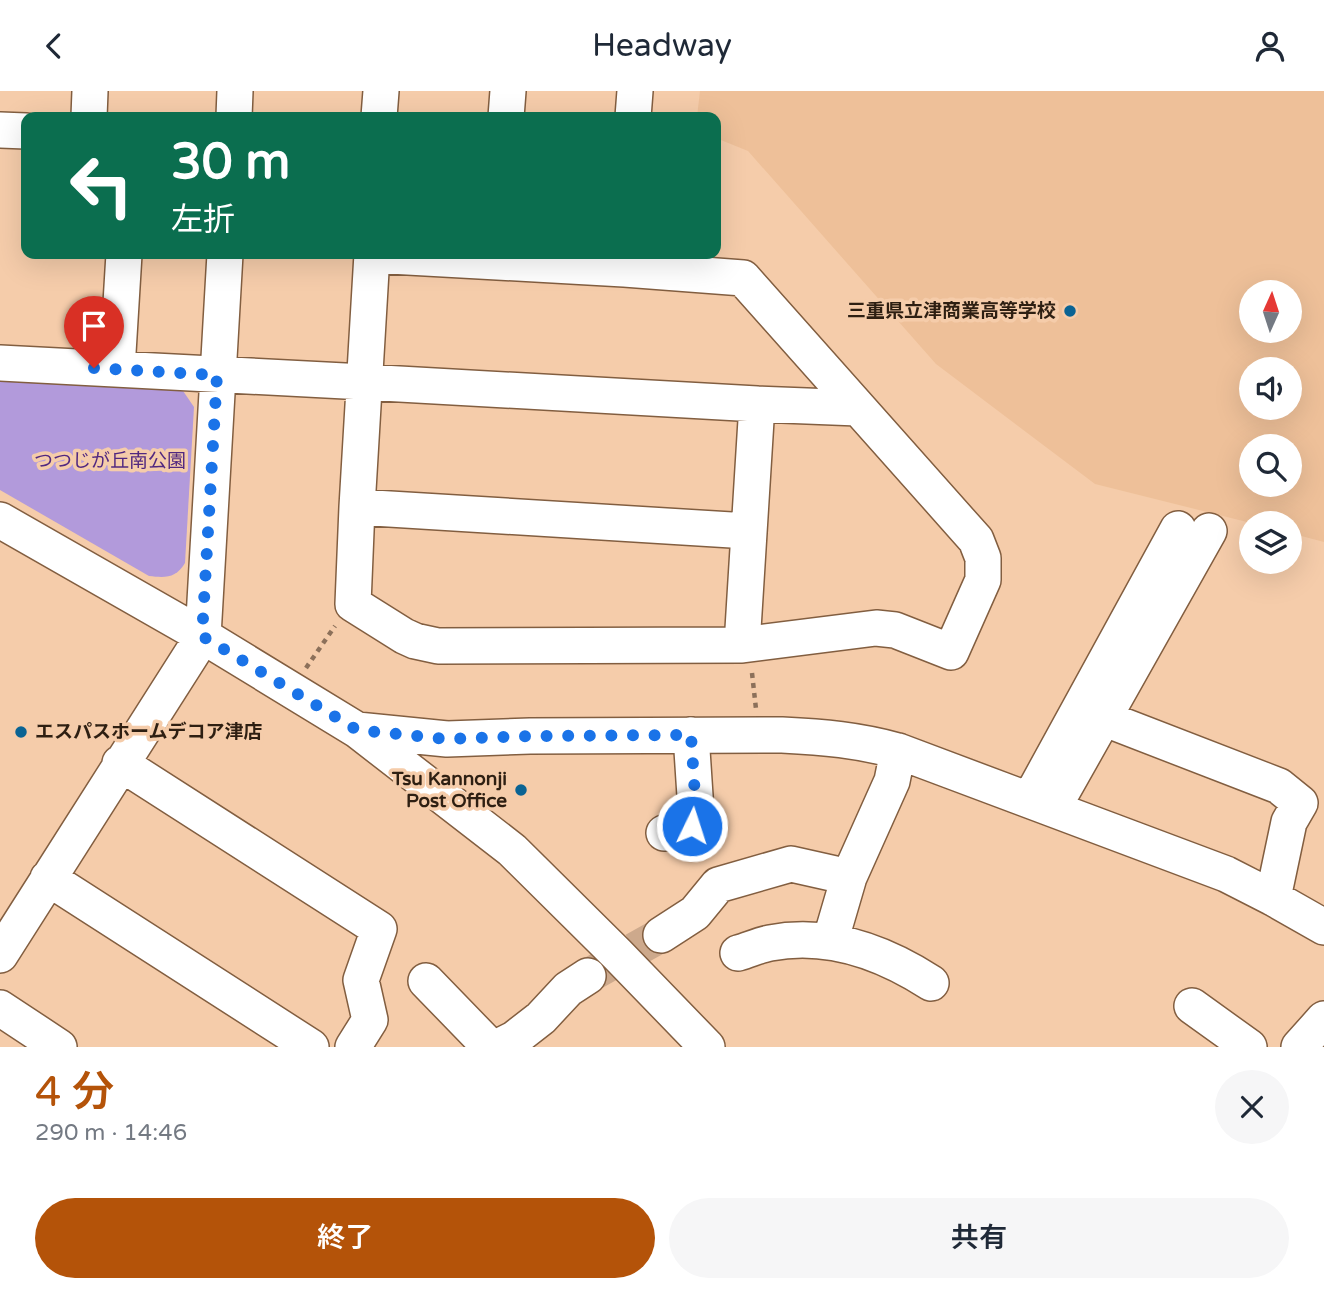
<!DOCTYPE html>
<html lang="ja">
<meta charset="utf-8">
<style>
body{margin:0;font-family:"Varela Round","Noto Sans JP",sans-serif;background:#f6f6f7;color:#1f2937;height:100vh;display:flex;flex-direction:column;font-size:26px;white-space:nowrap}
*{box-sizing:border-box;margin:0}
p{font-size:23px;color:#747a83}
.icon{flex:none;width:38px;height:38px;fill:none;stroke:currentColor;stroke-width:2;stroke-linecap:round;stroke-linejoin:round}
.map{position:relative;height:956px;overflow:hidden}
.sheet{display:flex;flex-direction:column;background:#fff;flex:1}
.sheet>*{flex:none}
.hud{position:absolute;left:21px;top:21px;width:700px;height:147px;border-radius:14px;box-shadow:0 7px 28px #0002;background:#0b6e4f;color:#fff;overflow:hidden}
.needle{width:46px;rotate:3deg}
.buttons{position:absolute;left:1239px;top:189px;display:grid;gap:14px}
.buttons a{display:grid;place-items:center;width:63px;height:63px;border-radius:50%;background:#fff;box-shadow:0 7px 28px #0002;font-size:35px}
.pin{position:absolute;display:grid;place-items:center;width:60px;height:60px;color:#fff;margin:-72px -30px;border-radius:50% 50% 50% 0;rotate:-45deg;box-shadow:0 0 7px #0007}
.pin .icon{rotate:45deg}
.me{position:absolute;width:77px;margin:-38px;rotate:4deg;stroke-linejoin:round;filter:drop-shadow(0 0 5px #0008)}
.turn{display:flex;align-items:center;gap:24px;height:147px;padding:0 35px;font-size:32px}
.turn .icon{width:91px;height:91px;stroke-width:2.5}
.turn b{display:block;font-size:49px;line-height:60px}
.round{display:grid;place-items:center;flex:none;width:74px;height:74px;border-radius:37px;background:#f6f6f7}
.head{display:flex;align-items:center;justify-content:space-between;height:119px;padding:0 35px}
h1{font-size:42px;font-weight:600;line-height:52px;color:#b45309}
.cta{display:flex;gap:14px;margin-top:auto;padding:14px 35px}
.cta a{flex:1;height:80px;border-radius:42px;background:#b45309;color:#fff;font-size:28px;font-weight:600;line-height:80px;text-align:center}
.cta a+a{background:#f6f6f7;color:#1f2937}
header{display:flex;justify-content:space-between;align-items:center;height:91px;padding:0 35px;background:#fff;font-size:32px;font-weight:600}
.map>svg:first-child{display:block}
.built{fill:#eec099;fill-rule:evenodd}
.green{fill:#b29adb}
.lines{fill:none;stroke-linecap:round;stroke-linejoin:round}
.minor-tunnel{stroke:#cda98c;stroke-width:35;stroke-dasharray:35 18;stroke-linecap:butt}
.minor-casing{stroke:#825e40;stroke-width:38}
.path{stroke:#8c705a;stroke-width:4.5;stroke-dasharray:5 5;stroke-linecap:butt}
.minor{stroke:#fff;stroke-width:35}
.route{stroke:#1a73e8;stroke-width:12;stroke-dasharray:0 21.6}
.poi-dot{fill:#0a6393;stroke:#f5ccaa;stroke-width:2.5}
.labels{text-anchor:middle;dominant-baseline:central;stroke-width:7;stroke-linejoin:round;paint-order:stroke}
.poi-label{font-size:19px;font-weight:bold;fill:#2e1f12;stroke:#f5ccaa;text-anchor:end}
.park-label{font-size:19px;fill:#512880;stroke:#f5ccaa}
</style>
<header><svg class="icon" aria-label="back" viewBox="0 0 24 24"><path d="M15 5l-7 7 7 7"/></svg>Headway<svg class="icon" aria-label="person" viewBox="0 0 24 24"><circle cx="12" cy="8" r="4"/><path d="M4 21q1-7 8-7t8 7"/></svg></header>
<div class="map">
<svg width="1324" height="956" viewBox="0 0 1324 956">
<rect width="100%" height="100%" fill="#f5ccaa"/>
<!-- built -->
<path class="built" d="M700 0H1324V451L1290 442V432H1251L1095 393 936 273 748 60 716 47V26H697ZM1251 201H1290V240H1251ZM1251 278H1290V317H1251ZM1251 355H1290V394H1251Z"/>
<!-- green -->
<path class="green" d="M0 284 179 294 194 316 185 472C176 487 166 487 149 485L0 399Z"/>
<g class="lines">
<!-- minor-tunnel -->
<path class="minor-tunnel" d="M588 885 661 844"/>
<defs>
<path id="minor" d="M89 26 90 0
M234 26 235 0
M379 26 381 0
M506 26 508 0
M633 26 635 0
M0 39 26 40
M372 164 624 178 743 187 976 449 983 467V489L951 561 895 539 876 537 742 554 438 555 415 550 404 545 353 513 357 416 372 163
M0 272 364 291 757 313 858 317
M117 278 124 163
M357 416 748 440
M0 429 203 545 357 639 512 759 617 863 707 956
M742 554 757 313
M1103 627 1279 695 1300 712 1289 731 1273 807
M357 639 447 648 530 645 782 644C824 646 858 649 898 660L1226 783 1273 807 1324 836
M120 672 379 838 361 889 370 929 353 956
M1030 708 1178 438
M1053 717 1209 440
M664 742 681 741 692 735 696 720 691 644
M48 787 311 956
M661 844 695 822 718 794 791 773 849 786
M830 851 849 786 892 690 898 660
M738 862C749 859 759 854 770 852 827 841 883 861 931 892
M0 864 203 545 225 163
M426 890 490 956
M1192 915 1249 956
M0 917 59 956
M498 956 514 948 541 927 568 898 588 885
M1299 956 1324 928"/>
</defs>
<!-- minor casing -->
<use href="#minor" class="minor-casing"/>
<!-- path -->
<path class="path" d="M306 577 335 535
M752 582 756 618"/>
<!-- minor -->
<use href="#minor" class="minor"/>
</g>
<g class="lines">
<!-- route -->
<path class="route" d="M94 277 217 284 202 545 357 639 447 648 530 645 691 644 696 720 692 735"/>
</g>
<!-- markers -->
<g class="poi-dot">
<circle cx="1070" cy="220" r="7"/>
<circle cx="21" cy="641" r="7"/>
<circle cx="521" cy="699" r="7"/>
</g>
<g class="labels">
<!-- poi labels -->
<g class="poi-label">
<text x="1056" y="220">三重県立津商業高等学校</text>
<text x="35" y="641" text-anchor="start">エスパスホームデコア津店</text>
<text x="507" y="688">Tsu Kannonji<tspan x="507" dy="22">Post Office</tspan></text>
</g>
<!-- park labels -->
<g class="park-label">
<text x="110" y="370">つつじが丘南公園</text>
</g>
</g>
</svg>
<div class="buttons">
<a><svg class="needle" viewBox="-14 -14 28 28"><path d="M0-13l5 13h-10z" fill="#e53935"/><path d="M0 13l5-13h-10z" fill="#747a83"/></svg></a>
<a><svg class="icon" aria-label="sound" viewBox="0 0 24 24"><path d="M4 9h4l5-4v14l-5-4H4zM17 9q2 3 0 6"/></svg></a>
<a><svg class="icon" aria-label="search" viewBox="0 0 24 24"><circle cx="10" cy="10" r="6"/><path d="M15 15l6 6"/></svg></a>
<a><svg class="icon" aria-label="layers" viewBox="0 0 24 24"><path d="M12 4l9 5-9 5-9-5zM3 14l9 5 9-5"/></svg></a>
</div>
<div class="pin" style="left:94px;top:277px;background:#d93025"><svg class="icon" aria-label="arrive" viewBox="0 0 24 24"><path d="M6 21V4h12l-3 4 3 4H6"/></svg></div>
<svg class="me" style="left:692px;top:735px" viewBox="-20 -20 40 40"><circle r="17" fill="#1a73e8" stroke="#fff" stroke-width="3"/><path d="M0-11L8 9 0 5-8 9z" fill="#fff"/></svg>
<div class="hud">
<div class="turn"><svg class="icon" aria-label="left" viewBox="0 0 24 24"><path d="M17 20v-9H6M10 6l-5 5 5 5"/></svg><div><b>30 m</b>左折</div></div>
</div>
</div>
<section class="sheet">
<div class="head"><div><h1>4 分</h1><p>290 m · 14:46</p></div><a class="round"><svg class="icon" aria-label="close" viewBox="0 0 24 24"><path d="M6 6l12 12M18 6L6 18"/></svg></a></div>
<div class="cta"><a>終了</a><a>共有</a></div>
</section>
